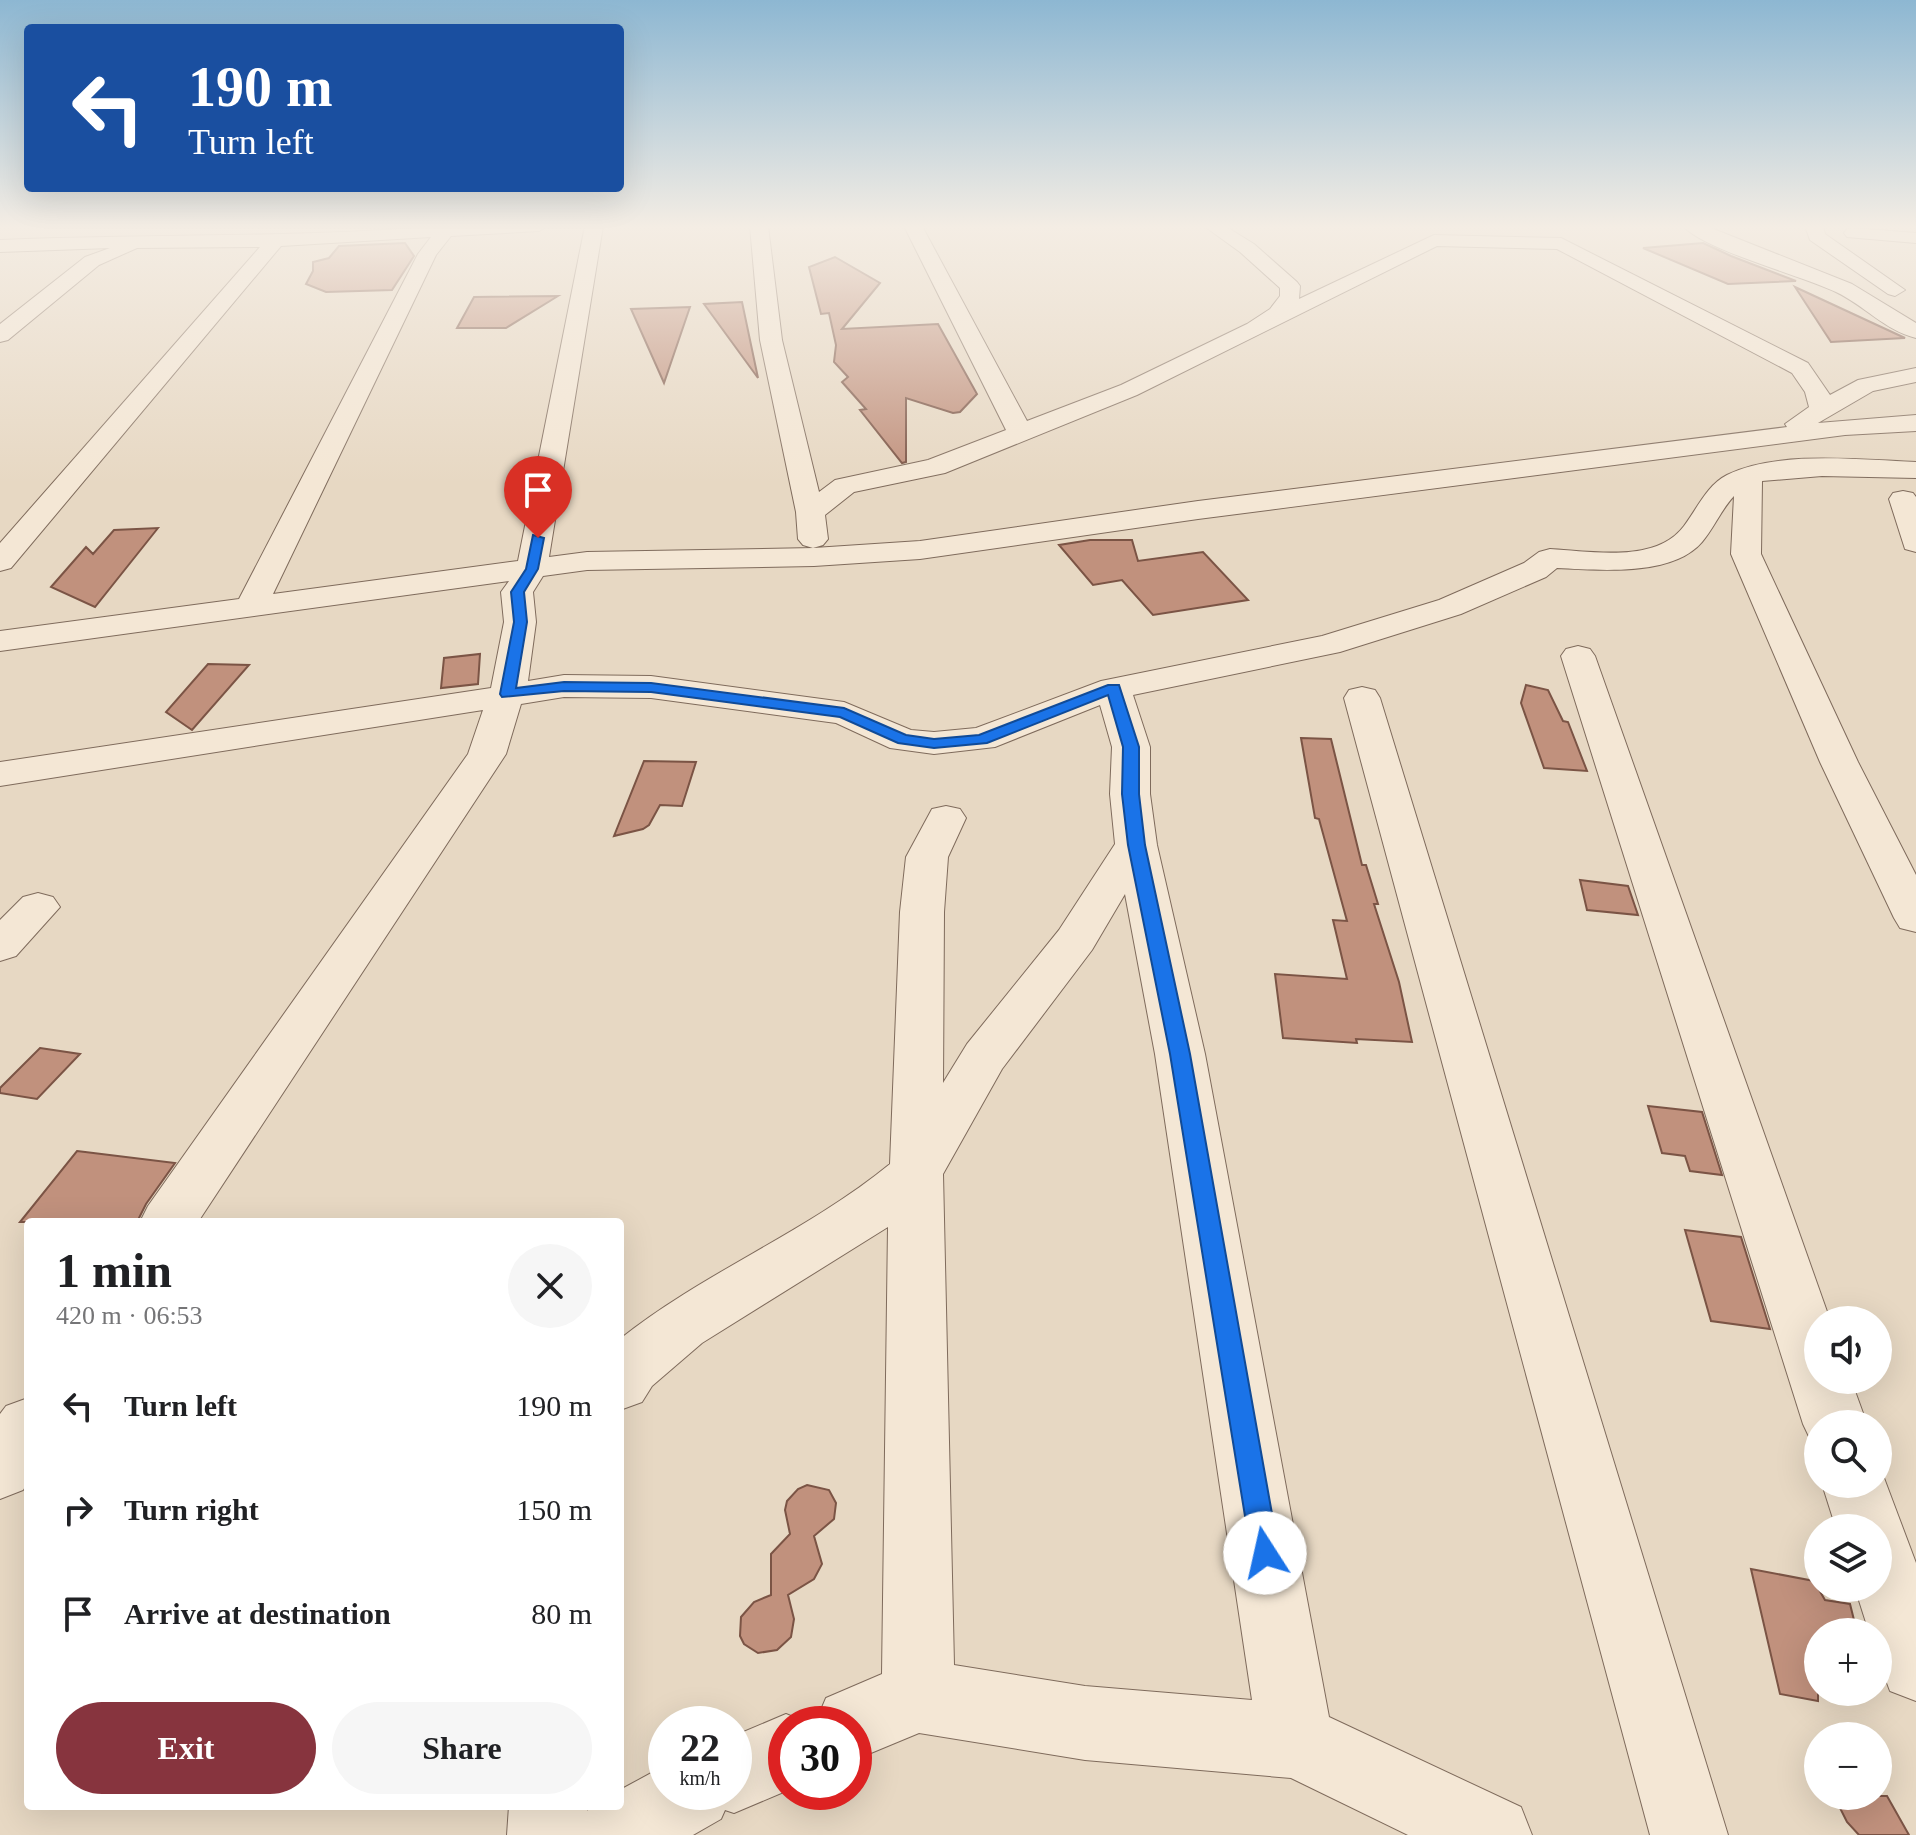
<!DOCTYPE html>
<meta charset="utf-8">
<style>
body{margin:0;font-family:Georgia,serif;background:#f6f6f6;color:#202124;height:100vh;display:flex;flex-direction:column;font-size:30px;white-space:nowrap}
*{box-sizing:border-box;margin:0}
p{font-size:26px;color:#757577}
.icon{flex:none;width:44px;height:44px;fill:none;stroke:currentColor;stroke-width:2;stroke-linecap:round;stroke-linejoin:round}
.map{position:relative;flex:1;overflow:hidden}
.details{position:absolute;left:24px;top:1218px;width:600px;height:592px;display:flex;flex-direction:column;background:#fff;border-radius:8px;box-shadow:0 8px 32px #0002}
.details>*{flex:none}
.banner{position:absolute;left:24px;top:24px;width:600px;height:168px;border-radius:8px;box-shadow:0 8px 32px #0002;background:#1a4fa0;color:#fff;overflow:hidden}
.controls{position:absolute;left:1804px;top:1306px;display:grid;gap:16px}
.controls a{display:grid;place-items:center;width:88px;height:88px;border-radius:50%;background:#fff;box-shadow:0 8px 32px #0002;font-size:40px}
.speed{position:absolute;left:648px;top:1706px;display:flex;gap:16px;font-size:40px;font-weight:700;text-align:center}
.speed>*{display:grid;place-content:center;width:104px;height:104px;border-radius:50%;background:#fff;box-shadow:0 8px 32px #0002;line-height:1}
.speed small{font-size:20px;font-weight:400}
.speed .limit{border:12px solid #d22;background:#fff;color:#111}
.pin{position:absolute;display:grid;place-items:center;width:68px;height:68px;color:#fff;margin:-82px -34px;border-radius:50% 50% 50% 0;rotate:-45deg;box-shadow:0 0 8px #0007}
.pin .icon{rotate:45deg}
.me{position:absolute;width:88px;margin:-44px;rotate:350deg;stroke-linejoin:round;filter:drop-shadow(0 0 6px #0008)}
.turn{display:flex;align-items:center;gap:28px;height:168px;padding:0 32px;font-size:36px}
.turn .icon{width:104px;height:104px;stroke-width:2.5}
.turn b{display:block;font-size:56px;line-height:68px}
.round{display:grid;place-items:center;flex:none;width:84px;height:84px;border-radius:42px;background:#f6f6f6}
.overview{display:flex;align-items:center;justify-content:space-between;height:136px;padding:0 32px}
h1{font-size:48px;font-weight:700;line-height:60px}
.primary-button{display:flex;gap:16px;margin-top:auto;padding:16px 32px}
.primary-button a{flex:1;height:92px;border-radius:48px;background:#87343e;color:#fff;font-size:32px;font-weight:700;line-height:92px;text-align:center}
.primary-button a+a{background:#f6f6f6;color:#202124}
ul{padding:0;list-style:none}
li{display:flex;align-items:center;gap:24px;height:104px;padding:0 32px}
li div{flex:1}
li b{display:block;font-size:30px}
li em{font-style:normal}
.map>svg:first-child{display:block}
.building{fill:#c1917d;stroke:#7b5445;stroke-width:2}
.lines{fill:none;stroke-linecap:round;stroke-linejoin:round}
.minor-casing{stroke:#7f6b5c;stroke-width:2}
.minor{fill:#f4e7d5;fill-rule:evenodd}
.route{fill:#1a73e8;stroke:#114b97;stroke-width:2}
</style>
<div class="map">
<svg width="1916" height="1835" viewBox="0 0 1916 1835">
<rect width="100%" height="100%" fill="#e7d8c3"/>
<!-- building -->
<path class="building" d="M405 243 414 256 392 290 326 292 306 284 313 271V262L329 258 339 246Z
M1703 243 1731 256 1796 281 1728 284 1643 248Z
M835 257 880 283 842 329 938 324 977 394 960 412 953 413 906 398V462L902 463 860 410 866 409 842 382 848 377 834 362 836 345 829 313 821 314 809 267Z
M1795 287 1905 338 1831 342Z
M558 296 506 328H457L474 297Z
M742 302 758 378 704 304Z
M690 307 664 383 631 309Z
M158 528 95 607 51 587 86 547 93 554 114 530Z
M1090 540H1132L1138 561 1203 552 1248 600 1153 615 1122 580 1093 585 1059 545Z
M480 654 478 684 441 688 444 658Z
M208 664 249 665 192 730 166 712Z
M1526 685 1548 690 1563 721 1568 722 1587 771 1544 768 1521 703Z
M1301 738 1331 739 1362 865H1366L1378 904H1374L1399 982 1412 1042 1356 1039 1357 1043 1283 1038 1275 974 1347 979 1333 920 1347 921 1319 819 1315 818Z
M644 761 696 762 682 806 660 805 649 825 643 829 614 836Z
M1580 880 1628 886 1638 915 1587 910Z
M40 1048 80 1054 37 1099 0 1093V1088Z
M1648 1106 1702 1112 1722 1175 1690 1171 1685 1156 1662 1153Z
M77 1151 175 1163 146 1204 137 1222H20Z
M1685 1230 1741 1237 1770 1329 1711 1321Z
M807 1485 829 1490 836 1503 834 1519 814 1536 822 1564 814 1579 788 1595 794 1619 791 1637 777 1650 758 1653 744 1644 740 1636 741 1617 754 1602 771 1595V1554L790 1534 785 1510 787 1501 798 1489Z
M1751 1569 1814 1581 1825 1600 1850 1604 1857 1632H1818V1701L1780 1694Z
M1834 1796H1887L1909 1835H1859L1847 1822Z"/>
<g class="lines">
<defs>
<path id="minor" d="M443 226H548L539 231 451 236 436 255 273 594 518 561 585 226H603L549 557 587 552 814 548 920 541 1198 501 1787 427 1785 424 1809 407 1805 392 1792 373 1557 249 1437 246 1137 395 945 473 854 492 825 515 828 539 823 545 813 548 803 545 798 539 796 512 760 340 750 226H768L782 340 819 492 835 480 928 460 1006 430 904 226H922L1027 421 1121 385 1247 324 1270 309 1280 296V288L1240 252 1204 226H1225L1254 244 1297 282 1300 286 1299 299 1434 235 1561 238 1808 363 1830 395 1858 380 1916 368V382L1873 391 1818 423 1916 415V431L1845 435 1198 519 920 559 814 566 587 570 543 576 533 592 536 622 528 681 564 675 651 676 844 702 911 730 934 732 976 728 1101 681 1322 636 1439 600 1524 563 1539 552 1550 549C1590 551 1656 564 1684 526 1697 509 1707 485 1727 475 1776 450 1862 460 1916 462V478L1822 476 1762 481 1761 554 1858 762 1916 875V932L1900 928 1894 918 1820 762 1731 554 1734 496C1721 510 1714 528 1702 542 1672 577 1599 570 1557 568L1546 577 1461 614 1340 652 1133 695 1150 747V794L1157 845 1205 1054 1329 1717 1521 1807 1532 1835H1408L1291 1778 1085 1760 919 1733 854 1760V1724H815L826 1698 882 1674 888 1227 702 1343 652 1386 642 1402 620 1410V1339C704 1272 807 1232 890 1164L900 912 906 857 932 809 946 806 960 809 966 818 948 857 944 912 943 1083 967 1044 1059 930 1115 844 1110 794 1112 747 1100 705 995 747 934 754 890 748 836 723 651 698 564 697 521 704 506 754 198 1222H140L148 1206 468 754 483 710 0 786V762L491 688 504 622 501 592 509 581 0 651V631L239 599 418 254 431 237 281 246 11 568 0 571V543L260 247 137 248 99 265 8 340 0 342V324L85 257 110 248 0 252V240C148 234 295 238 443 226ZM1125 894 1155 1054 1252 1700 1085 1686 954 1665 943 1174 1002 1069 1092 950Z
M1683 226H1706L1852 284 1916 323V338C1884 330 1864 305 1836 292 1801 275 1706 251 1683 226Z
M1805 226H1823L1825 234 1905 290 1895 296 1888 294 1810 240Z
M1853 228 1916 233V243L1847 237 1844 233 1847 229Z
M1903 491 1913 493 1916 497V552L1905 549 1889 499 1893 493Z
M1578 646 1590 649 1595 656 1830 1320H1818V1380H1851L1867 1424H1818V1447L1813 1445 1803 1424 1561 656 1566 649Z
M1362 687 1375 690 1380 698 1728 1835H1650L1344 698 1349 690Z
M38 893 53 897 60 907 16 956 0 961V920L23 897Z
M28 1398V1482L23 1490 0 1499V1414L6 1406Z
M1878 1462 1916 1563V1701L1890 1691 1878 1659V1632H1869L1855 1588H1878V1528H1836L1822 1484H1878Z
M786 1714 810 1724H786V1791L734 1813 725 1810 721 1819 693 1835H507L509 1806H587V1811L590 1806H620V1790L666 1765V1792H734V1736Z"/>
</defs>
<!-- minor casing -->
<use href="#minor" class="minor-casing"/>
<!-- minor -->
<use href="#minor" class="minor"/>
</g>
<!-- sky -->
<linearGradient id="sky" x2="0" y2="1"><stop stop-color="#8db7d2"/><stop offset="0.47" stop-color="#f4ede4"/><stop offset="1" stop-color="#f4ede4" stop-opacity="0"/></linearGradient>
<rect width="1916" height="483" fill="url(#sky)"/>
<!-- route -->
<path class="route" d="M533 535 544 538 538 569 524 592 527 622 516 688 564 682 651 683 844 708 906 735 934 739 979 735 1108 685H1119L1139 747V794L1145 845 1190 1054 1279 1553 1275 1563 1265 1567 1255 1563 1251 1553 1170 1054 1128 845 1122 794 1123 747 1108 695 987 743 934 748 898 743 840 717 651 692 564 691 502 697 500 694 514 622 511 592 526 569Z"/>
</svg>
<div class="controls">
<a><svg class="icon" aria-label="sound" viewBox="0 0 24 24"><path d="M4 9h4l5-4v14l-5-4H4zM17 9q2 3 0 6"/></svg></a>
<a><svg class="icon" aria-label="search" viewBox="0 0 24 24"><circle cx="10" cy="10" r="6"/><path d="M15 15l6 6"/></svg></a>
<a><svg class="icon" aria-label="layers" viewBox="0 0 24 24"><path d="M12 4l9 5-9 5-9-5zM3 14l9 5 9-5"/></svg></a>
<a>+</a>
<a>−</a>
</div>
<div class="speed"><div>22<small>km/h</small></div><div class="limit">30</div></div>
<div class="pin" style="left:538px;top:538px;background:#d93025"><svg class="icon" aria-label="arrive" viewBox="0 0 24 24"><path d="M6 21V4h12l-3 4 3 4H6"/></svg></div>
<svg class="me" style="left:1265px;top:1553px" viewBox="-20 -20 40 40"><circle r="19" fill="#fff"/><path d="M0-13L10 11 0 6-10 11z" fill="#1a73e8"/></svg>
<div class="banner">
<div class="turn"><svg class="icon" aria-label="left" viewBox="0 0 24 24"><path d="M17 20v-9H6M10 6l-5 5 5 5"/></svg><div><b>190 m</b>Turn left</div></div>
</div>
<section class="details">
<div class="overview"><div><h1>1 min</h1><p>420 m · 06:53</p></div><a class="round"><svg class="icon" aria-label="close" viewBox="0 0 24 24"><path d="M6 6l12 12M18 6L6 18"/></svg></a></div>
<ul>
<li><svg class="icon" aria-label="left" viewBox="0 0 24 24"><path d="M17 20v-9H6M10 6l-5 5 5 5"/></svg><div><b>Turn left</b></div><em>190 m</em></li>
<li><svg class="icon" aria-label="right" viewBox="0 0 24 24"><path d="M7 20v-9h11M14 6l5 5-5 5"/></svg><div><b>Turn right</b></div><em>150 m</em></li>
<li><svg class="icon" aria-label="arrive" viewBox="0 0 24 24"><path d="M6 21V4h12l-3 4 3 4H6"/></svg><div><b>Arrive at destination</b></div><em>80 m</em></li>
</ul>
<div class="primary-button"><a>Exit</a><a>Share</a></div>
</section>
</div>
